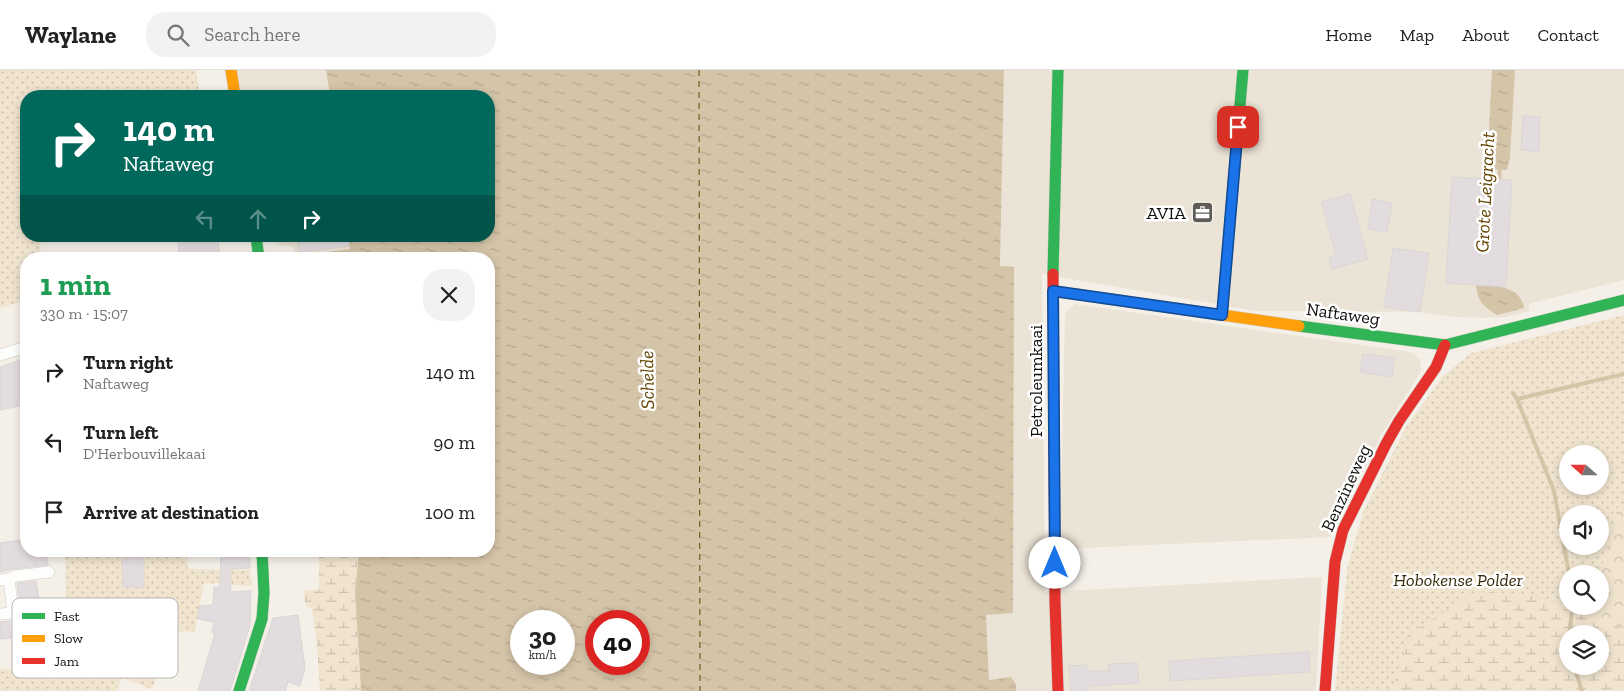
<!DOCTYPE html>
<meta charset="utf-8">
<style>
body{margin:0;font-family:"Zilla Slab",serif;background:#f2f2f2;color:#222;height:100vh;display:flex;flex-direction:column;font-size:19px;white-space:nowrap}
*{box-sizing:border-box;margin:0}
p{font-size:16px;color:#767676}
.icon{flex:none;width:28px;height:28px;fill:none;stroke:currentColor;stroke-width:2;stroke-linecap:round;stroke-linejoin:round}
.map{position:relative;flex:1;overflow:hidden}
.side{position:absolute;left:20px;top:182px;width:475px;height:305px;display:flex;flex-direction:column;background:#fff;border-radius:20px;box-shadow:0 2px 8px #0003}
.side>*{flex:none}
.guide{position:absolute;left:20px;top:20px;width:475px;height:152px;border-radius:20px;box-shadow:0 2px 8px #0003;background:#00695c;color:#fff;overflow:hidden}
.needle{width:32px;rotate:291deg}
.fabs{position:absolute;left:1559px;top:375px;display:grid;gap:10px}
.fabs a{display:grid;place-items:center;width:50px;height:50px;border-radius:50%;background:#fff;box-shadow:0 2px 8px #0003;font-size:25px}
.speed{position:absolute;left:510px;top:540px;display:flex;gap:10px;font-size:25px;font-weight:700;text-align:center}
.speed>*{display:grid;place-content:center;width:65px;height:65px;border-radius:50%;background:#fff;box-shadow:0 2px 8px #0003;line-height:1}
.speed small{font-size:12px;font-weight:400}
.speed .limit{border:8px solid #d22;background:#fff;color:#111}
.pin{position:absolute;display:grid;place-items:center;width:42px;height:42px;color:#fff;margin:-21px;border-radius:10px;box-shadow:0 2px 8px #0006}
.me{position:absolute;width:55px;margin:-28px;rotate:0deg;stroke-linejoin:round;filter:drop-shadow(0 0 4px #0008)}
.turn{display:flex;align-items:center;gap:18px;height:105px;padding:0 20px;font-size:22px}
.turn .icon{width:65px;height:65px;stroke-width:2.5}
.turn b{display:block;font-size:35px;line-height:42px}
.lanes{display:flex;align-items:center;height:48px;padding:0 20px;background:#0003;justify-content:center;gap:25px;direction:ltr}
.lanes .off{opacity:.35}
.round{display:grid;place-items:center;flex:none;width:52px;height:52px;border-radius:20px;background:#f2f2f2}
.summary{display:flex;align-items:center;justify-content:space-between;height:85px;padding:0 20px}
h1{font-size:30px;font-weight:700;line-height:38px;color:#1e9e55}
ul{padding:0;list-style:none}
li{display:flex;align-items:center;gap:15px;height:70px;padding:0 20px}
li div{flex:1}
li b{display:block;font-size:19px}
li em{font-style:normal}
header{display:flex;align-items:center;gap:30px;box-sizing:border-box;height:70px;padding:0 25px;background:#fff;border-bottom:1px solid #e0e0e0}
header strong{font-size:24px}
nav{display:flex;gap:28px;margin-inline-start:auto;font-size:18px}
.search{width:350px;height:45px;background:#f2f2f2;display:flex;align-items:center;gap:12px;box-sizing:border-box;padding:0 18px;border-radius:20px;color:#767676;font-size:19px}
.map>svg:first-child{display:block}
.built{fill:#ebe3d5}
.grass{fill:url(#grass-dots);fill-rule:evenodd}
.forest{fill:url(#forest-crowns)}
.wetland{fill:url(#wetland-marsh);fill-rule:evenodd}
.water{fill:url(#water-ripples);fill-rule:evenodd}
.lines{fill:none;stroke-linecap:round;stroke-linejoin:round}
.stream{stroke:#d4c4a8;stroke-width:4}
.ferry{stroke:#634600;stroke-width:1;stroke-dasharray:6 5;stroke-linecap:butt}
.building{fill:#e3dcdf;stroke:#d9d6d4}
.street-casing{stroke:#d0ccc6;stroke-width:12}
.fast-casing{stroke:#d0ccc6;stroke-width:12}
.slow-casing{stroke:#d0ccc6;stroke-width:12}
.jam-casing{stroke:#d0ccc6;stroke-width:12}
.street{stroke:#fdfdfc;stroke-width:11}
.fast{stroke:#30b455;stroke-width:11}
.slow{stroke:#ff9f0a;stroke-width:11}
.jam{stroke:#e5322d;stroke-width:11}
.route-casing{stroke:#114b97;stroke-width:12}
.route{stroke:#1a73e8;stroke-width:9}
.labels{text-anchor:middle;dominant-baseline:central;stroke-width:5;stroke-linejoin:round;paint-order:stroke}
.poi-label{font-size:18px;fill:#0f0d09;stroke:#fff;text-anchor:end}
.street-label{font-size:18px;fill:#0f0d09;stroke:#fff}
.park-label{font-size:18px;font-style:italic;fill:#382808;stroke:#fff}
.water-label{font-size:19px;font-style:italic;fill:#634600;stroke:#fff}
.key{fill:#fff;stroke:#b7b6b5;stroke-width:1}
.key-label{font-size:14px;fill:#0f0d09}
</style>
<header>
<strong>Waylane</strong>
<div class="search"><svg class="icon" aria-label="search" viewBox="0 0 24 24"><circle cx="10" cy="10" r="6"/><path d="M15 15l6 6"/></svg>Search here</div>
<nav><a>Home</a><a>Map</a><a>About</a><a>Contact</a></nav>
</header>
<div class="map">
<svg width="1624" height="621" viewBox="0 0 1624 621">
<defs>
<pattern id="grass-dots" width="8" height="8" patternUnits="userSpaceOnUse" patternTransform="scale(1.25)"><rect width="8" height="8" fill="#f0e4cf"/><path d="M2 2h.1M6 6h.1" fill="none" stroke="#cdc2b0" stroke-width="1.8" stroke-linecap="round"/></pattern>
<pattern id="forest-crowns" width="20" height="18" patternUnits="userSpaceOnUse" patternTransform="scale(1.25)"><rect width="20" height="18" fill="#f0e4cf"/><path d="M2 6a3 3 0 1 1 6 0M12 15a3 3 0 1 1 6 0" fill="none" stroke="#cdc2b0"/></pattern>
<pattern id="wetland-marsh" width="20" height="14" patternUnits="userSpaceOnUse" patternTransform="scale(1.25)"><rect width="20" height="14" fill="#f0e4cf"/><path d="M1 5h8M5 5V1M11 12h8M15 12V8" fill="none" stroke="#cdc2b0"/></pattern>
<pattern id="water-ripples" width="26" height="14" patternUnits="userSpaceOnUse" patternTransform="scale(1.25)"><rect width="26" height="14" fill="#d4c4a8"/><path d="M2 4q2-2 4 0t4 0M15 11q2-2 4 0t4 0" fill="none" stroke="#b5a78f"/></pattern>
</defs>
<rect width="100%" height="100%" fill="#f4f0e8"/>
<!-- built -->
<path class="built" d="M231 0H326L330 26H235Z
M1004 0H1624V210L1528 234 1530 241 1504 247 1486 248 1455 247 1420 242 1256 241 1042 204 1045 522 1322 507 1316 621H1016V614L989 610 986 545 1013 543 1014 197H1000Z
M275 166H348L350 179 294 185 293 177 277 175Z
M1075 234 1411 282 1420 289 1421 301 1381 365 1331 467 1060 479 1065 243Z"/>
<!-- grass -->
<path class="grass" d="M0 0H196L200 26H26V166H40L41 189H26V230L0 238Z
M1624 245V621H1335L1347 499 1363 442 1406 357 1443 306 1471 283ZM1568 384H1600V416H1568ZM1568 444H1600V476H1568ZM1568 504H1600V536H1568ZM1568 564H1600V596H1568Z
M65 481H187L188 499 250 500 252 516 204 513 195 562 139 560 136 592 159 598 152 619 122 608 116 621H0V599L67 601Z"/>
<!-- forest -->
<path class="forest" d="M1618 437 1624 439V559L1588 545 1591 536H1600V506Z"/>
<!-- wetland -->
<path class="wetland" d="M327 182 328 189H294V185Z
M319 481H359L355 521 361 621H320L317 576 312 539 305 535 304 520H319Z
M1475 522 1530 524 1624 559V621H1392L1408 565ZM1568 564H1600V596H1568Z"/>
<!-- water -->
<path class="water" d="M326 0H1004L1000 196 1014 197 1013 543 986 545 989 610 1011 607 1016 614V621H361L355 521 359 481H489V189H328L327 182 350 179 348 166H489V26H330ZM521 551H564V594H521ZM596 551H639V594H596Z
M1492 0H1515L1510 88 1507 100 1493 99 1492 90 1488 80Z
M1476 215C1493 216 1521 215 1524 238L1497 245C1484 237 1477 231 1476 215Z"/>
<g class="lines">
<!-- stream -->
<path class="stream" d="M1499 113 1500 95
M1513 323 1517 329 1624 304
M1517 329 1554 421 1569 504
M1570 564 1572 536
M1574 596 1582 621"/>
<!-- ferry -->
<path class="ferry" d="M699 0 700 621"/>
</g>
<!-- building -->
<path class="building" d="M1523 46 1540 47 1539 82 1521 80Z
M1452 107 1512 110 1506 217 1446 213Z
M1350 124 1368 189 1332 199 1329 187 1336 185 1321 132Z
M1372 129 1392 133 1387 162 1368 159Z
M178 166H217L221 189H179Z
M297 166H307V170L327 166H348L349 176 299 182Z
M1393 178 1429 183 1420 242 1384 237Z
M1363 284 1395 288 1392 307 1360 302Z
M26 288V313L21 315 25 335 0 340V297Z
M26 469V481H47L48 495 14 499 0 502V473Z
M221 481H249L250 498 230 499 231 522 251 521 250 555 230 621H198L215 563 212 562 214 552 198 549 199 536 213 535 214 517H220Z
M122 488H144V517H123Z
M36 511 41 543 60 540 61 550 41 552 45 581 27 584 23 546 21 541 17 513Z
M298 545 305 598 300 616 288 612 285 621H249L273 548Z
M9 551 11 568 0 569V552Z
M1309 582 1310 602 1170 611 1169 591Z
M1137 593 1139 613 1091 616 1087 618V621H1071L1069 596 1087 595V601H1109L1108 594Z"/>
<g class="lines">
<defs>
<path id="street" d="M0 285 26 277
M9 509 15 506 49 502
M0 510 9 509 13 543 0 544
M13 543 16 547 20 577"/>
<path id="fast" d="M256 166 259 189
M1053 204 1058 0
M1222 245 1243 0
M1299 256 1445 275 1624 230
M239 621 262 549 264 523 262 481"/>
<path id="slow" d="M231 0 235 26
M1053 221 1299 256"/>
<path id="jam" d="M1053 204 1055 532 1058 621
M1325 621 1335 492 1343 460 1386 374 1399 351 1436 297 1445 275"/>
</defs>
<!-- street casing -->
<use href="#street" class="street-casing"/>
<!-- fast casing -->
<use href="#fast" class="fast-casing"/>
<!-- slow casing -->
<use href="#slow" class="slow-casing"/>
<!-- jam casing -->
<use href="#jam" class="jam-casing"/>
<!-- street -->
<use href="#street" class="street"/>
<!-- fast -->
<use href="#fast" class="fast"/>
<!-- slow -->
<use href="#slow" class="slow"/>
<!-- jam -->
<use href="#jam" class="jam"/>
</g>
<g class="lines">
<defs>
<path id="route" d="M1055 493 1053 221 1222 245 1238 57"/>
</defs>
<!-- route casing -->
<use href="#route" class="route-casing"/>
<!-- route -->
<use href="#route" class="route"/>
</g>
<!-- icons -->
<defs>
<symbol id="office-square" viewBox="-11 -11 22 22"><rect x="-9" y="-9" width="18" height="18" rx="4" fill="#5f5c57" stroke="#fff"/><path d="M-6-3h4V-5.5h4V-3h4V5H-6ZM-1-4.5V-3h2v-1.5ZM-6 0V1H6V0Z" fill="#fff"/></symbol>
</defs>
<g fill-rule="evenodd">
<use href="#office-square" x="1190" y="130" width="25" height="25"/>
</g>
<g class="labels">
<!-- poi labels -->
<g class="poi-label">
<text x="1186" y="143">AVIA</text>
</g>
<!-- street labels -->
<g class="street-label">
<text transform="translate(1343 244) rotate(8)">Naftaweg</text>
<text transform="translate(1036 311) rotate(-90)">Petroleumkaai</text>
<text transform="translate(1346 418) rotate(-65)">Benzineweg</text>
</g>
<!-- park labels -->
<g class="park-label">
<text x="1458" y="510">Hobokense Polder</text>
</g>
<!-- water labels -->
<g class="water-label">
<text transform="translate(1485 122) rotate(-87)">Grote Leigracht</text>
<text transform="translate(647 310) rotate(-91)">Schelde</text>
</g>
</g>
<!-- legend -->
<rect x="12" y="528" width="166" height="80" rx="8" class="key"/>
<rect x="22" y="543" width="23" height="6" fill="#30b455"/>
<rect x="22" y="565" width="23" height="7" fill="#ff9f0a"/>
<rect x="22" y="588" width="23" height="6" fill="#e5322d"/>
<g class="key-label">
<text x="54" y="551">Fast</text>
<text x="54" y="573">Slow</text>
<text x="54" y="596">Jam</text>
</g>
</svg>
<div class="fabs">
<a><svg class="needle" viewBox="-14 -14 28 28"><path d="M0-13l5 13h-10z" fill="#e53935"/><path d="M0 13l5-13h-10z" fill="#767676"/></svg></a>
<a><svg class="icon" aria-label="sound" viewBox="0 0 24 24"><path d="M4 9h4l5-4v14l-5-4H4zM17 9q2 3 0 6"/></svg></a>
<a><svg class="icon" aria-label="search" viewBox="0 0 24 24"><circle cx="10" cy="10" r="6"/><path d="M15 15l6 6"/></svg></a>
<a><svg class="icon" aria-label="layers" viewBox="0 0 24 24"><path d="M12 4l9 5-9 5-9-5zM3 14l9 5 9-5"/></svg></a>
</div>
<div class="speed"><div>30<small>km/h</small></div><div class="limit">40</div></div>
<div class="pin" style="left:1238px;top:57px;background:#d93025"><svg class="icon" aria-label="arrive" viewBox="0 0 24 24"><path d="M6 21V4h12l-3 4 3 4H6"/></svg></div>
<svg class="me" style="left:1055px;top:493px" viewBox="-20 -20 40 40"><circle r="19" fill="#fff"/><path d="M0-13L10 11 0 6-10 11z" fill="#1a73e8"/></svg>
<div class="guide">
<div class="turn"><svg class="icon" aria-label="right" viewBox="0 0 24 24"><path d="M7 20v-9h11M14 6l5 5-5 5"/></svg><div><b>140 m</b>Naftaweg</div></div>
<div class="lanes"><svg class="icon off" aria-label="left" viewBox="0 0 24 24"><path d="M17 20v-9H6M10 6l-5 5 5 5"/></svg><svg class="icon off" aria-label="ahead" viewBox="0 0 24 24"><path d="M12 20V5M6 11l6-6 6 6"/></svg><svg class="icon" aria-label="right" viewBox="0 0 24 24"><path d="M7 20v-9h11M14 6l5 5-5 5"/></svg></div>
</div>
<section class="side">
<div class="summary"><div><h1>1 min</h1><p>330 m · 15:07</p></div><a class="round"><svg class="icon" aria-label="close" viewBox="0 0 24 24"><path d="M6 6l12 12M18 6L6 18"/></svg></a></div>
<ul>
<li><svg class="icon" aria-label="right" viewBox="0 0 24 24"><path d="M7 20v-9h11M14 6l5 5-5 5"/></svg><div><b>Turn right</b><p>Naftaweg</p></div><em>140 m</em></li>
<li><svg class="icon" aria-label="left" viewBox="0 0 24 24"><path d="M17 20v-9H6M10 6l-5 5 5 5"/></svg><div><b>Turn left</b><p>D'Herbouvillekaai</p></div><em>90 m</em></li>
<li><svg class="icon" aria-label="arrive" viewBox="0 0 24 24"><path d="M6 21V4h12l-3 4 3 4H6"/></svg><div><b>Arrive at destination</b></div><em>100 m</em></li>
</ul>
</section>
</div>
